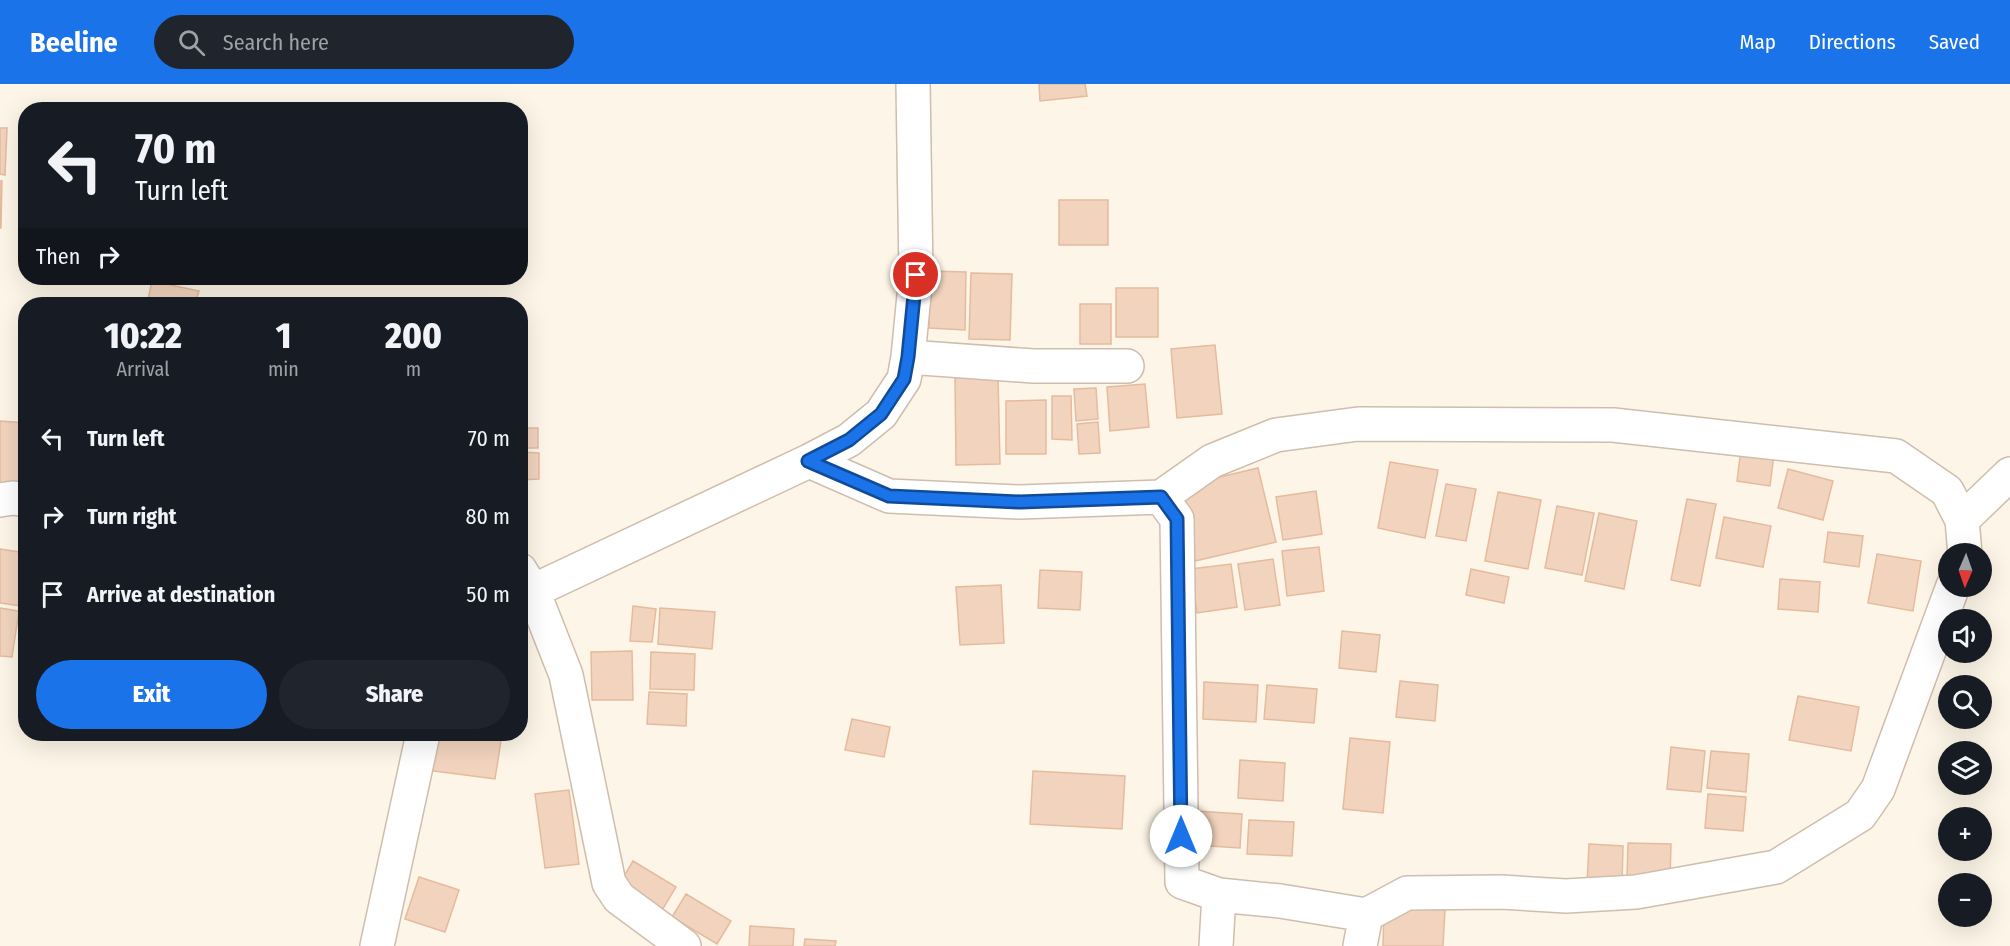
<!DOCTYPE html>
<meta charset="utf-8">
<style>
body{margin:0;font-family:"Fira Sans Condensed",sans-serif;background:#20242c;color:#f1f3f6;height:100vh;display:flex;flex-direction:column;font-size:22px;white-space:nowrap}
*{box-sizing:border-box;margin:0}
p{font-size:20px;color:#9ea1a6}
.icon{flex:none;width:33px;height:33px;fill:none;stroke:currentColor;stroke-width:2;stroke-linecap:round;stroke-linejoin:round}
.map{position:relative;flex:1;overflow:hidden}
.details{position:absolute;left:18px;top:213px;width:510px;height:444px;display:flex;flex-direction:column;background:#171b24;border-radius:24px;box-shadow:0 6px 24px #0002}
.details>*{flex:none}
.hud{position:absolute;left:18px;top:18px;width:510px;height:183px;border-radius:24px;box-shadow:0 6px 24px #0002;background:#171b24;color:#f1f3f6;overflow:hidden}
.needle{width:39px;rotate:182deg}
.tools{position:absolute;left:1938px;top:459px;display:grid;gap:12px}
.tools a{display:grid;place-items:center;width:54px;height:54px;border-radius:50%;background:#171b24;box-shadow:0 6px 24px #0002;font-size:30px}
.pin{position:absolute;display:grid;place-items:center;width:51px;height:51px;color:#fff;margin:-26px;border:3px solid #fff;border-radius:50%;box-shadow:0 2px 6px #0007}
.me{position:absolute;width:66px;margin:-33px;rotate:0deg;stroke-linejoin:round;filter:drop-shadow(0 0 4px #0008)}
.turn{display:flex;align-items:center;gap:21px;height:126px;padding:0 18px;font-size:27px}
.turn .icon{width:78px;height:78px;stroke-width:2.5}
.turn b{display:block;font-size:42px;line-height:51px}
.then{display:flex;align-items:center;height:57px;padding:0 18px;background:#0003;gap:12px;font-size:22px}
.eta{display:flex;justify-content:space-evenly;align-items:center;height:102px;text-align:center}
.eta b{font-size:36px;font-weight:800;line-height:42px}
.button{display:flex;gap:12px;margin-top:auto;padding:12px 18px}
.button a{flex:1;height:69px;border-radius:36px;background:#1a73e8;color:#fff;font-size:24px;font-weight:800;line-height:69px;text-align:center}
.button a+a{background:#20242c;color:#f1f3f6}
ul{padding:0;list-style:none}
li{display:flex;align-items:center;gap:18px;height:78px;padding:0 18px}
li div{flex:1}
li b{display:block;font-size:22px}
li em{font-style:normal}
header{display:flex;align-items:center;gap:36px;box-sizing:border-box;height:84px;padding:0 30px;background:#1a73e8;color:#fff}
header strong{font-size:28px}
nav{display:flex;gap:33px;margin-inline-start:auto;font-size:21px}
.search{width:420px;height:54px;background:#20242c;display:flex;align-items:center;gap:15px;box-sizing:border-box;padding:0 21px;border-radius:33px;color:#9ea1a6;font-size:22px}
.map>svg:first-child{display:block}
.building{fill:#f2d4be;stroke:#e5bb9e;stroke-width:1.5}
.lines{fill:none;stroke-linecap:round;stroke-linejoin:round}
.street-casing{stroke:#cfbdad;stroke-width:36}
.street{stroke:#fff;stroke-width:33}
.route-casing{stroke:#114b97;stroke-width:15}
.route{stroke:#1a73e8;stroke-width:10}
</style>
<header>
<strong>Beeline</strong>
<div class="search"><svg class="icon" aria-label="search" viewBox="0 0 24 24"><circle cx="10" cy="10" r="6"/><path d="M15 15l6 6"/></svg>Search here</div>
<nav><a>Map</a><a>Directions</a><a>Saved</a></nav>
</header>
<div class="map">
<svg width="2010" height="862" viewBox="0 0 2010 862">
<rect width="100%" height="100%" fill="#fdf5e7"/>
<!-- building -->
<path class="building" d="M1039 0H1085L1087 12 1040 17Z
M0 44H7L5 91 0 90Z
M0 97H2L1 144H0Z
M1059 116H1108V161H1059Z
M930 187 966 188 965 246 929 244Z
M971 189 1012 190 1010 256 969 255Z
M152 197 199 207 195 220H147Z
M1116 204H1158V253H1116Z
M1080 220H1111V260H1080Z
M1215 261 1222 330 1177 334 1171 265Z
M955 292H998L1000 380 956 381Z
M1145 300 1149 343 1110 347 1107 303Z
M1096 304 1098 335 1076 337 1074 305Z
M1052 312H1071L1072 356 1052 355Z
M1046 316V370H1006V317Z
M0 337 26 339V412L0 410Z
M1098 338 1100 369 1079 370 1077 340Z
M520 344H538V364H520Z
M1741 365 1774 370 1770 402 1737 397Z
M520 368 539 369V395L520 396Z
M1390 378 1438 386 1425 454 1378 444Z
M1258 384 1276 458 1195 477 1178 403Z
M1788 385 1833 397 1823 436 1778 424Z
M1446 400 1476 405 1466 457 1436 452Z
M1316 407 1322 450 1283 456 1276 413Z
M1498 408 1541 416 1528 485 1485 477Z
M1687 415 1716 420 1700 502 1671 496Z
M1557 422 1594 429 1582 491 1545 484Z
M1599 429 1637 437 1624 505 1585 497Z
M1724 433 1771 442 1763 483 1716 474Z
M1828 448 1863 452 1859 483 1824 478Z
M1319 463 1324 507 1287 512 1282 467Z
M0 465 26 469V494L21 522 0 519Z
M1877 470 1921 477 1913 527 1868 519Z
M1273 475 1280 521 1245 526 1238 480Z
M1231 480 1237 523 1197 529 1191 485Z
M1471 485 1509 493 1504 519 1466 511Z
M1040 486 1082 488 1080 526 1038 524Z
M1780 495 1820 498 1818 528 1778 525Z
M1001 501 1004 559 960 561 956 503Z
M633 522 656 525 652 558 630 557Z
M0 524 19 527 12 573 0 572Z
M660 524 715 528 712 565 658 560Z
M1342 547 1380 551 1376 588 1339 584Z
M632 567 633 616H592L591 568Z
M651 568 695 570 694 606 650 605Z
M1400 597 1438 601 1435 637 1396 633Z
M1204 598 1258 601 1256 638 1203 635Z
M1267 601 1317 605 1314 639 1264 635Z
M649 608 687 610 686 642 647 640Z
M1798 612 1859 623 1851 667 1789 656Z
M852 635 890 643 884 673 845 666Z
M432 650H502L495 695 427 686Z
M1350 654 1390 658 1383 729 1343 725Z
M1671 663 1705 667 1701 708 1667 705Z
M1711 667 1749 670 1746 708 1707 704Z
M1240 676 1285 679 1283 717 1238 714Z
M1033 687 1125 692 1122 745 1030 740Z
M569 706 579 780 545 784 535 710Z
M1708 710 1746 713 1743 747 1705 744Z
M1196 727 1242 730 1240 764 1194 761Z
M1249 736 1294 738 1292 772 1247 770Z
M1628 759 1671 760 1670 794 1627 793Z
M1589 760 1623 762 1622 802 1587 801Z
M633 777 676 803 661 828 618 802Z
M419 793 459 806 445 848 405 835Z
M686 810 731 837 717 860 672 833Z
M1384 823 1445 826 1443 862H1383Z
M750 842 794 845 793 862H749Z
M805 855 836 857 835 862H804Z"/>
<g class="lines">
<defs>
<path id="street" d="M908 273 1033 282H1127
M809 377 889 412 1020 418 1161 413 1177 435 1182 798 1219 811 1280 817 1366 831 1360 862
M1161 413 1212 377 1276 351 1358 340 1613 341 1896 372 1947 407 1962 436 1965 470
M0 416 13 414 26 416
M1962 436 2010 390
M520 486 533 507 566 591 609 799 619 814 684 862
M520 517 533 507 809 377 849 356 881 330 904 295 908 273 916 191 913 0
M1366 831 1407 809 1501 808 1566 812 1636 808 1776 783 1860 731 1878 705 1953 502
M377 862 423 650
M1216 862 1219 811"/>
</defs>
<!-- street casing -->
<use href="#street" class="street-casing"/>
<!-- street -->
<use href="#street" class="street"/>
</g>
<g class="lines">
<defs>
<path id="route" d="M916 191 908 273 904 295 881 330 849 356 808 377 889 412 1020 418 1161 413 1177 435 1181 752"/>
</defs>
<!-- route casing -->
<use href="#route" class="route-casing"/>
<!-- route -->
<use href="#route" class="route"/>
</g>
</svg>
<div class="tools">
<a><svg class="needle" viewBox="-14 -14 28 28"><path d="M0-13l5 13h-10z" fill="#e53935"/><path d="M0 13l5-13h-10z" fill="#9ea1a6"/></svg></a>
<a><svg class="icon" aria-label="sound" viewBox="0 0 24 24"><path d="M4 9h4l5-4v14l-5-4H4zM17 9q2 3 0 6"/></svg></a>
<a><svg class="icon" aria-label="search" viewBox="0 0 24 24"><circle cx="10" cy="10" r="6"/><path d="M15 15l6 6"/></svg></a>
<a><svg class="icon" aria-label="layers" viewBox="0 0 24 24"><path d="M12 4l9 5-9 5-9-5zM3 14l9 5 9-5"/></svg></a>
<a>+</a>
<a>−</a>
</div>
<div class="pin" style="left:916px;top:191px;background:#d93025"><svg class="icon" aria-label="arrive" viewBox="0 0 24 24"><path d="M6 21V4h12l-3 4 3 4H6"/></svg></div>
<svg class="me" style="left:1181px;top:752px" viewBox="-20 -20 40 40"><circle r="19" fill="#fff"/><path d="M0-13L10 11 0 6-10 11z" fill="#1a73e8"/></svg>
<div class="hud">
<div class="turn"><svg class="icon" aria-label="left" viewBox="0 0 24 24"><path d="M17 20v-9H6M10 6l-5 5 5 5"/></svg><div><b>70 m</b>Turn left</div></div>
<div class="then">Then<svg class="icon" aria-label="right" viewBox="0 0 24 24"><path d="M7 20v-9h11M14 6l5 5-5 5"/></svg></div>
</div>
<section class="details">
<div class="eta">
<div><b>10:22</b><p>Arrival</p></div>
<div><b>1</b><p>min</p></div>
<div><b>200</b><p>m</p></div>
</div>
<ul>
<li><svg class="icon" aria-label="left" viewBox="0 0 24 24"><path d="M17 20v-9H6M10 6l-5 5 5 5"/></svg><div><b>Turn left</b></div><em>70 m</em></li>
<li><svg class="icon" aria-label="right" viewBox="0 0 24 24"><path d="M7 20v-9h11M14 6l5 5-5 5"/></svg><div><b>Turn right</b></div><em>80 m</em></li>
<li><svg class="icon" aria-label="arrive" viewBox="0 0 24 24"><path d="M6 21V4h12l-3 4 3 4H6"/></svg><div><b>Arrive at destination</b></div><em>50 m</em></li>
</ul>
<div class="button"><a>Exit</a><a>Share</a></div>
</section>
</div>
